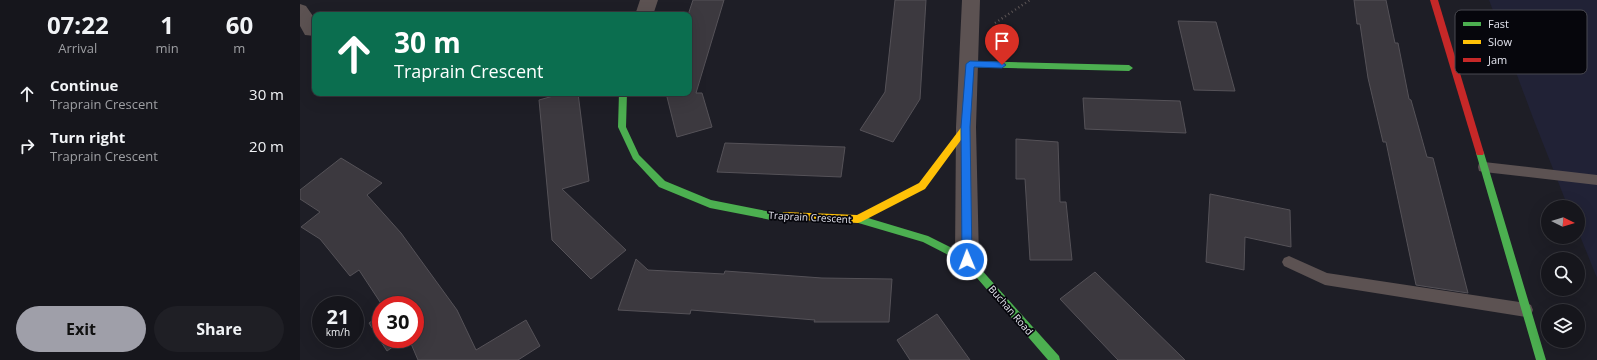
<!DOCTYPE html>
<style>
body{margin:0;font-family:"Open Sans",sans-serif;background:#1f1f25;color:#f1f3f6;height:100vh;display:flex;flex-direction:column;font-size:15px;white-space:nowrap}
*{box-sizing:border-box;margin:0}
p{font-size:13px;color:#9e9fa3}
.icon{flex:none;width:22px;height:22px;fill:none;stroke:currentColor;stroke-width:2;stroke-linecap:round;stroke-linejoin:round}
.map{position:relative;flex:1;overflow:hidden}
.side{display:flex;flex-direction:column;background:#16161c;width:300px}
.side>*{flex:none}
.guide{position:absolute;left:12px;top:12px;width:380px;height:84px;border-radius:8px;box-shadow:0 4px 16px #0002,0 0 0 1px #35353b;background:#0b6e4f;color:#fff;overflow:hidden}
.needle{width:26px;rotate:95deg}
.buttons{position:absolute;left:1241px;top:200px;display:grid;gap:8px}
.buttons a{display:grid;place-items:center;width:44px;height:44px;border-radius:50%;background:#16161c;box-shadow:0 4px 16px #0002,0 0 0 1px #35353b;font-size:20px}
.speed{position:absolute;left:12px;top:296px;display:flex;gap:8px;font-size:20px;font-weight:700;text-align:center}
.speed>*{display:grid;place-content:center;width:52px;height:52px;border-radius:50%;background:#16161c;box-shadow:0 4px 16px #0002,0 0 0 1px #35353b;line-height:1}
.speed small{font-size:10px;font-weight:400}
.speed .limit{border:6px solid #d22;background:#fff;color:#111}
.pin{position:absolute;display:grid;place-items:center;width:34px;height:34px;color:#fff;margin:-41px -17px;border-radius:50% 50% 50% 0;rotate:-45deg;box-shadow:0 0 4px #0007}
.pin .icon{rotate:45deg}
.me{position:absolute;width:44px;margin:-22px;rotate:359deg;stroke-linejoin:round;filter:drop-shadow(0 0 3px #0008)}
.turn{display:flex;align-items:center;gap:14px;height:84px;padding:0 16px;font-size:18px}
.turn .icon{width:52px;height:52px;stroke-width:2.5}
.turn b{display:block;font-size:28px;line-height:34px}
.eta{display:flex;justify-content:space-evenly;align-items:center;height:68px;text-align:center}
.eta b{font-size:24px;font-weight:700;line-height:28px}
.button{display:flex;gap:8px;margin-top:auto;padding:8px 16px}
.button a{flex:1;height:46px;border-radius:24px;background:#9f9fa9;color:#111;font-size:16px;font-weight:700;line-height:46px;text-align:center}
.button a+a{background:#1f1f25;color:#f1f3f6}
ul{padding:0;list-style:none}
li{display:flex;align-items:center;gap:12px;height:52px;padding:0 16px}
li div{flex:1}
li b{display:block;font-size:15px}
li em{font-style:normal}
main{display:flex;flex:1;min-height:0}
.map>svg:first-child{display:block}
.built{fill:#212236}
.building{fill:#3c393f;stroke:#555258}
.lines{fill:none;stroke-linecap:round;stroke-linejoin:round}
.path{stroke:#5d5656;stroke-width:2.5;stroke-dasharray:1 3;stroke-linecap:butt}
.lane{fill:#5c5252;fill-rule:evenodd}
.street{fill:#5c5252;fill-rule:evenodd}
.fast{fill:#4caf50;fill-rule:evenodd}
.slow{fill:#ffc107;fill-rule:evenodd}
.jam{fill:#c62828;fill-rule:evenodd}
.route{fill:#1a73e8;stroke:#114b97}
.labels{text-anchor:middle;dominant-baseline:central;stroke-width:3.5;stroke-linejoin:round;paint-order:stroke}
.street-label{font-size:10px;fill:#e4e5ef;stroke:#06060c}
.key{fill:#06060c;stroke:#494950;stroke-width:1}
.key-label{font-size:11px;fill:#e4e5ef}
</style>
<main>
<section class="side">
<div class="eta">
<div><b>07:22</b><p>Arrival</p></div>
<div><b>1</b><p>min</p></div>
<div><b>60</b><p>m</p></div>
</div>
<ul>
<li><svg class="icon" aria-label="ahead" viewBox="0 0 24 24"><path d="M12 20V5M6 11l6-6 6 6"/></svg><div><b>Continue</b><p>Traprain Crescent</p></div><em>30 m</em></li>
<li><svg class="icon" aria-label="right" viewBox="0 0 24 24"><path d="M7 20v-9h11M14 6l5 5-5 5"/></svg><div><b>Turn right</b><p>Traprain Crescent</p></div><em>20 m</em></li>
</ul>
<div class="button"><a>Exit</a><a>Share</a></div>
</section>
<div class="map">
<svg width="1297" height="360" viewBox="0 0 1297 360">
<rect width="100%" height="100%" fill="#1e1e26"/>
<!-- built -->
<path class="built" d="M1189 0H1297V278L1278 231V207H1268L1233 118Z"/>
<!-- building -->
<path class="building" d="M393 0H424L396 93H402L412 127 377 137 366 93H389V12Z
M595 0H626L620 99 593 142 560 130 585 92Z
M1054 0H1086L1095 43H1098L1109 99 1111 100 1127 157 1133 158 1168 293 1116 285 1086 142H1083L1068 78 1060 24H1057Z
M878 21 916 22 935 91 894 90Z
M264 93H278L289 181 262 189 326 250 291 279 252 240 239 100Z
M783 98 880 101 886 133 785 129Z
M716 139 758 142 760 202H766L772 260H730L725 179H716Z
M425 143 545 147 541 177 417 172Z
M41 158 82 183 67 195 101 233 157 310 176 350 226 320 240 346 218 360H118L109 339H115V305H82L59 270 50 276 20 239 1 227 20 212 0 199V190Z
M910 194 990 210 991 247 945 237 944 270 906 262Z
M336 259 348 270 424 274 425 271 522 278 592 279 589 322H514L515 320 391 310 390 314 318 310Z
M795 272 885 360H818L760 299Z
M637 314 670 360H610L597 340Z
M81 315V339H104L87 351 69 323Z"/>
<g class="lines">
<!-- path -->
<path class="path" d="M695 23 730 0"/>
<!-- lane -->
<path class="lane" d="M1184 162 1297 175V185L1184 172 1179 171 1178 167 1179 163Z
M989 256 1027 273 1226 303 1231 305 1233 310 1231 315 1226 317 1025 285 984 266 982 262 984 258Z"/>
<!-- street -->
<path class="street" d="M340 0H358L353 15H335Z
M662 0H680L676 127 679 260 675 267 667 270 659 267 655 260 656 127Z
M0 4 6 6 15 19V36L5 35 0 26Z"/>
<!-- fast -->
<path class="fast" d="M670 61 829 65 833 68 829 71 670 67 666 64Z
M319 93H327L326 127 339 155 365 181 411 200 471 212 488 213 490 216 488 219 471 220 410 208 359 187 333 159 318 127Z
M1180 150 1183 151 1184 153 1246 360H1236L1176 153 1177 151Z
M558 215 628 236 670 257 759 356 760 360H748L664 263 623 242 555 222 553 219 555 216Z"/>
<!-- slow -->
<path class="slow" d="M666 124 669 125 670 127 669 129 625 189 561 222 558 223 482 219 480 216 482 213 485 212 557 215 619 183 663 125Z"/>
<!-- jam -->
<path class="jam" d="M1130 0H1138L1184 153 1183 155H1177L1176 153Z"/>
</g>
<!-- route -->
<path class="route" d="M670 61 702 62 706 65 702 68 674 67 670 127 672 260 670 263 667 264 663 263 662 260 661 127 666 64Z"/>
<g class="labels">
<!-- street labels -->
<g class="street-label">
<text transform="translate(510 217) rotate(3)">Traprain Crescent</text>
<text transform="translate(711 310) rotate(49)">Buchan Road</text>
</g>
</g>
<!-- legend -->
<rect x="1155" y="10" width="132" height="64" rx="6" class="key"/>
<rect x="1163" y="22" width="18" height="4" fill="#4caf50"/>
<rect x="1163" y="40" width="18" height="4" fill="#ffc107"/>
<rect x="1163" y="58" width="18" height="4" fill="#c62828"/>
<g class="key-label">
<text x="1188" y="28">Fast</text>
<text x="1188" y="46">Slow</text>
<text x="1188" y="64">Jam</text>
</g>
</svg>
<div class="buttons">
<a><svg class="needle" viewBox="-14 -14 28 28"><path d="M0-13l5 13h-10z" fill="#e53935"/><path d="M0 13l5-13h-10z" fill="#9e9fa3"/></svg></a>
<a><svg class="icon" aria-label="search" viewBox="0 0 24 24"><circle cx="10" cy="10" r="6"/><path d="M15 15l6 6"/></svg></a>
<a><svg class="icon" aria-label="layers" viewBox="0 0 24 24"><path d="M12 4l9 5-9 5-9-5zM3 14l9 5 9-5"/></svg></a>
</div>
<div class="speed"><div>21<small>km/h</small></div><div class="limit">30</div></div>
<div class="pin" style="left:702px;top:65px;background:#d93025"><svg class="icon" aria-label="arrive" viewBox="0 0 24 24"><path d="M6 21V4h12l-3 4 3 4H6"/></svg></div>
<svg class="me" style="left:667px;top:260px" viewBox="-20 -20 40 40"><circle r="17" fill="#1a73e8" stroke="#fff" stroke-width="3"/><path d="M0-11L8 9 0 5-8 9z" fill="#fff"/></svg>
<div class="guide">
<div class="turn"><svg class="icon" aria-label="ahead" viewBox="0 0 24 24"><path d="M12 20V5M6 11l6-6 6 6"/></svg><div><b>30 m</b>Traprain Crescent</div></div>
</div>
</div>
</main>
